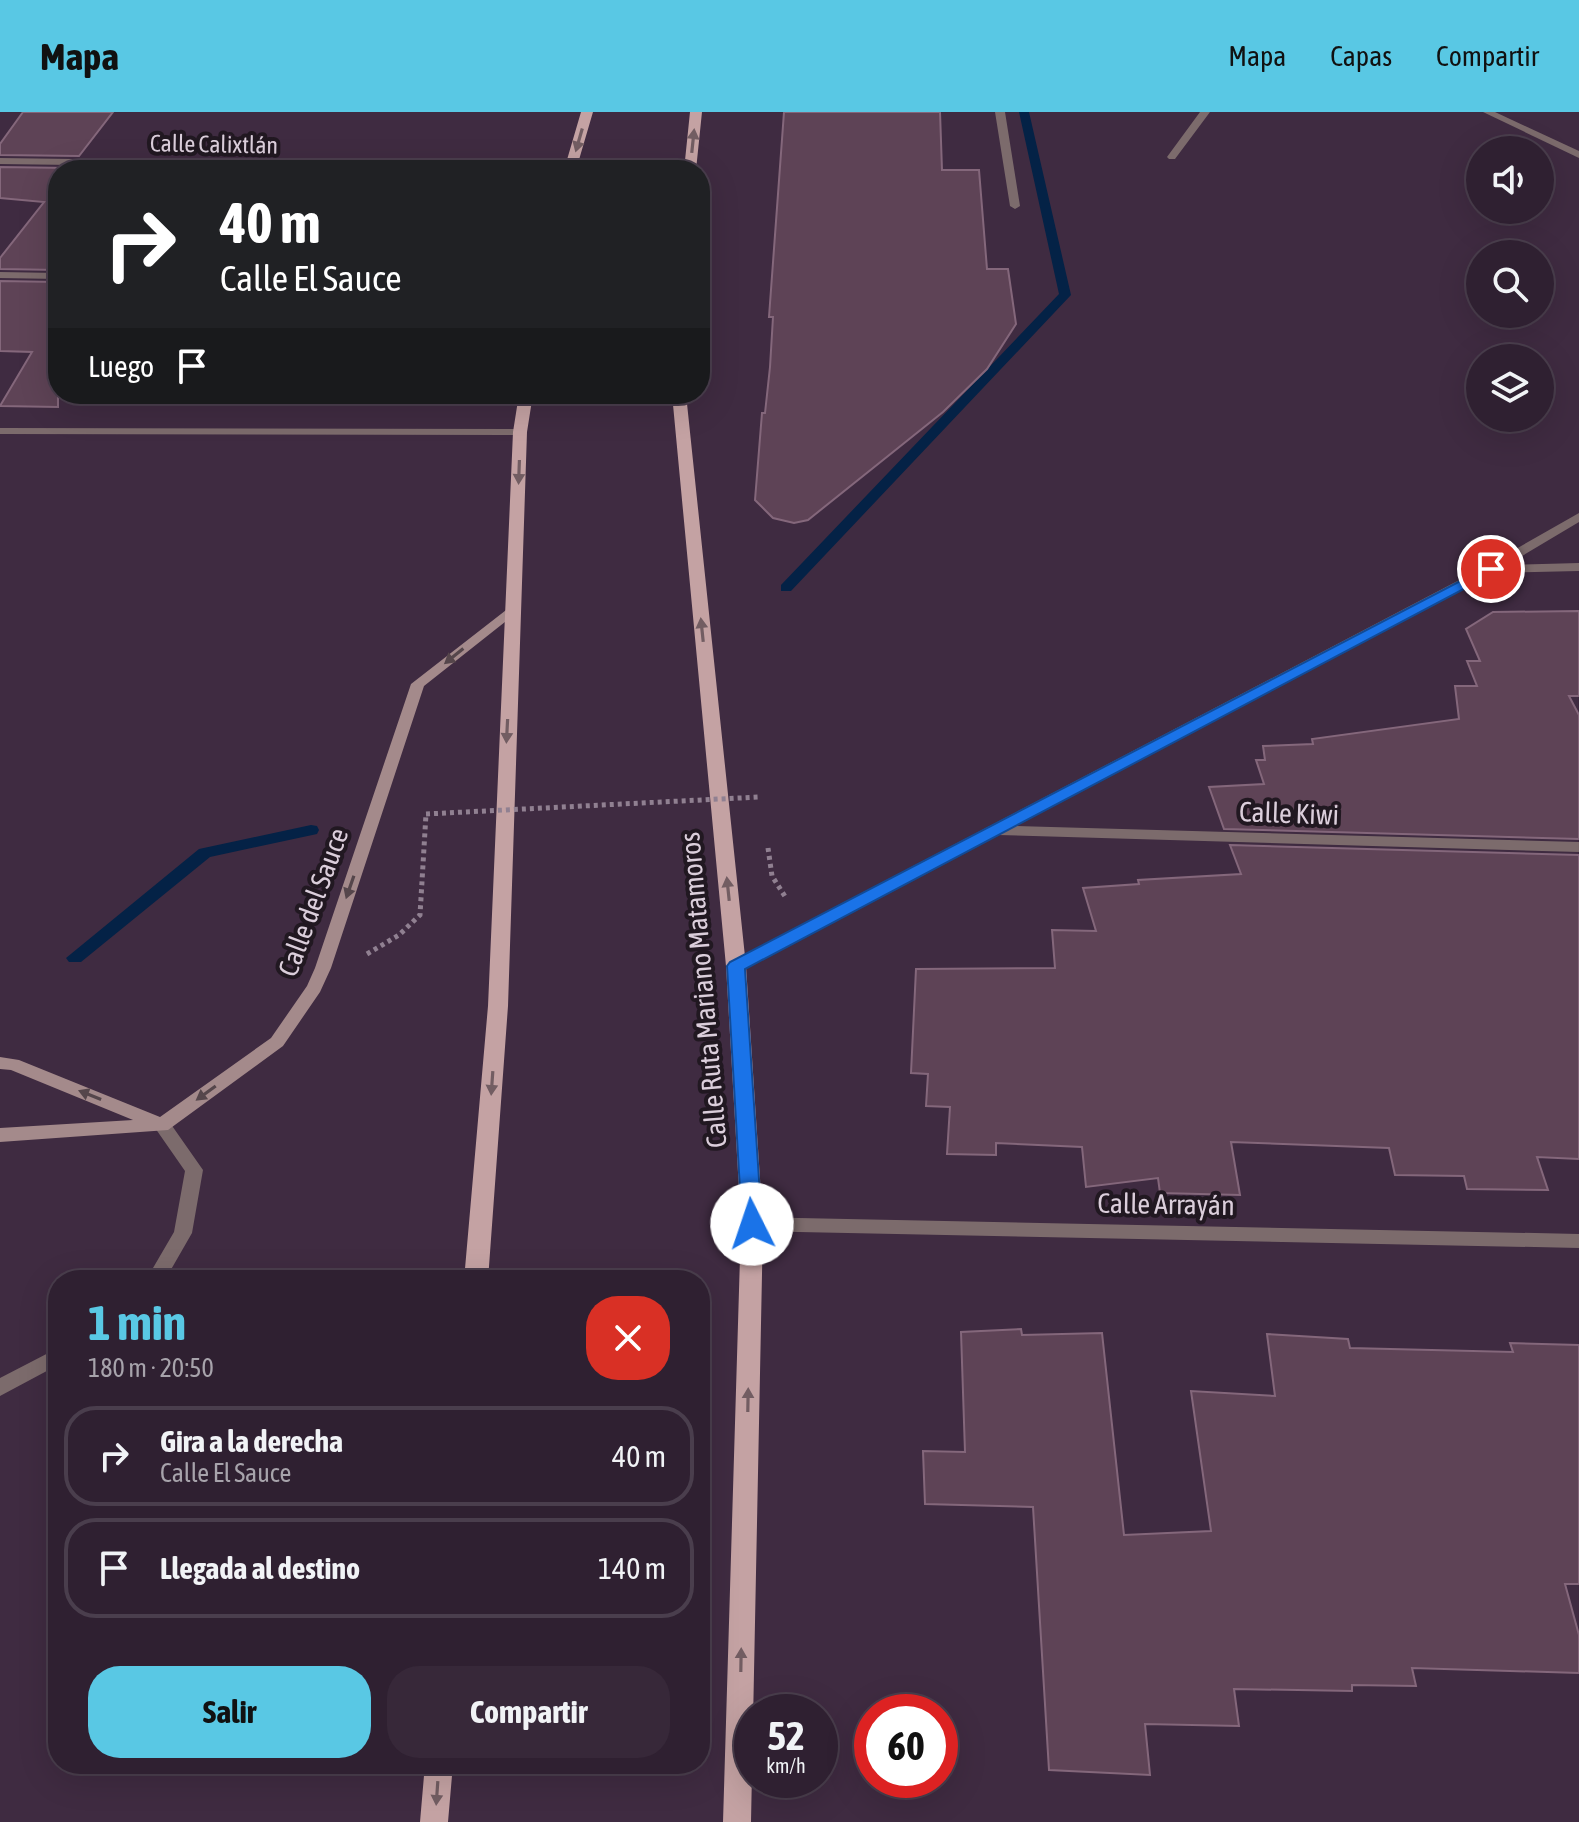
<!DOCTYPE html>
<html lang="es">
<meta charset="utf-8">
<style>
body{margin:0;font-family:"Asap Condensed",sans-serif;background:#372839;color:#f1f3f6;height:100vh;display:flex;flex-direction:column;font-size:30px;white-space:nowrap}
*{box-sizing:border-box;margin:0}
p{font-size:26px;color:#a7a3ab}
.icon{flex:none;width:44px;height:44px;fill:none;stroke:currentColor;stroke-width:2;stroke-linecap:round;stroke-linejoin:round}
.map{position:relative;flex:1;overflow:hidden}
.side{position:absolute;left:48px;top:1158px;width:662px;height:504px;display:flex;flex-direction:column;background:#2f2031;border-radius:32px;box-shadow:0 8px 32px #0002,0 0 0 2px #4a3e4d}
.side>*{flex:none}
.banner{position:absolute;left:48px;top:48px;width:662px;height:244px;border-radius:32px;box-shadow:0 8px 32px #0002,0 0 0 2px #4a3e4d;background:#202124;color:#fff;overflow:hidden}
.buttons{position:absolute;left:1466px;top:24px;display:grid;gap:16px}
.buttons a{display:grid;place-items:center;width:88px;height:88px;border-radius:50%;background:#2f2031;box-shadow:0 8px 32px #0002,0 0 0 2px #4a3e4d;font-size:40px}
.speed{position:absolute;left:734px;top:1582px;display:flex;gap:16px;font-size:40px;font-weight:700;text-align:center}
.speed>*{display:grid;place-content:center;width:104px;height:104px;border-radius:50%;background:#2f2031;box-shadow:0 8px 32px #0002,0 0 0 2px #4a3e4d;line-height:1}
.speed small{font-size:20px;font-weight:400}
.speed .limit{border:12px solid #d22;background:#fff;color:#111}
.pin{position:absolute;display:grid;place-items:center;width:68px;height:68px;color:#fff;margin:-34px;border:4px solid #fff;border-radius:50%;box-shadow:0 2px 8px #0007}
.me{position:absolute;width:88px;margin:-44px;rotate:356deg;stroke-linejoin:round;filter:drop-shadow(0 0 6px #0008)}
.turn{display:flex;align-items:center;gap:28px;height:168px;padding:0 40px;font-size:36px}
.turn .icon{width:104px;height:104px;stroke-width:2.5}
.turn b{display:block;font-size:56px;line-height:68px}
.then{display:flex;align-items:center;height:76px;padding:0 40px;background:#0003;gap:16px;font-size:30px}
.round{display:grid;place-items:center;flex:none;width:84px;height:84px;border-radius:32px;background:#372839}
.summary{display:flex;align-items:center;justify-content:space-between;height:136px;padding:0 40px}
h1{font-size:48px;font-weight:700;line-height:60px;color:#59c8e4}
.action{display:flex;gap:16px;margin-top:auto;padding:16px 40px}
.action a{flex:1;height:92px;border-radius:32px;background:#59c8e4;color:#111;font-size:32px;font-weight:700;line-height:92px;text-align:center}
.action a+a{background:#372839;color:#f1f3f6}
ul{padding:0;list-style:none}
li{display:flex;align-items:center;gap:24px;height:100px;margin:0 16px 12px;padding:0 24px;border:4px solid #4a3e4d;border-radius:32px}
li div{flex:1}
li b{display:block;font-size:30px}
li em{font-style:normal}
header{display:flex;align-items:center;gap:48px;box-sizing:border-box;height:112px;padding:0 40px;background:#59c8e4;color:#111}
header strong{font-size:38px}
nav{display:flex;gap:44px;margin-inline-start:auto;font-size:28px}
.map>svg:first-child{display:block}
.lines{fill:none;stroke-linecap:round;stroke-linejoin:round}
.stream{fill:#042246;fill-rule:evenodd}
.building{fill:#5e4356;stroke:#84677b;stroke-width:2}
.path{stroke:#908091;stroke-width:5;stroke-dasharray:4 4;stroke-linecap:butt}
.service{fill:#7c6b6c;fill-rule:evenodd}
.minor{fill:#7c6b6c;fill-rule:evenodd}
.tertiary{fill:#7c6b6c;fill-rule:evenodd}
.secondary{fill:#a48a8b;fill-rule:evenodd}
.primary{fill:#c4a2a3;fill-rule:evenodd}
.path-bridge{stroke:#908091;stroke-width:5;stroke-dasharray:4 4;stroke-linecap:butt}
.oneway{fill:#725d62}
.oneway2{fill:#55464b}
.route{fill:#1a73e8;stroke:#114b97;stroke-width:2}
.labels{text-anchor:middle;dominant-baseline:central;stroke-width:8;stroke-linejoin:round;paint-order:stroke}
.far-street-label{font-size:24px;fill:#dbcedb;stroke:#211821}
.street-label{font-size:28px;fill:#dbcedb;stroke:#211821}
</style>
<header>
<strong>Mapa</strong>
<nav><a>Mapa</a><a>Capas</a><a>Compartir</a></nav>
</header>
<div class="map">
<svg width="1579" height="1710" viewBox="0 0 1579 1710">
<rect width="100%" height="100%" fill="#3f2b41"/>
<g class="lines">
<!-- stream -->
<path class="stream" d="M1019 0H1029L1071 183 791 479H781V473L1059 182Z
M311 713 317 714 319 718 317 722 210 745 81 850H69L66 846 199 737Z"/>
</g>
<!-- building -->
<path class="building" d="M23 0H113L79 44 0 43V32Z
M784 0H940L942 58H979L987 157H1008L1016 212 987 257 943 300 808 408 794 411 773 406 755 388 762 301H765L770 255 773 205H769Z
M0 55 70 56 58 58V158L0 157V146L44 90 0 86Z
M0 169 58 170V295L0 294 32 240 0 239Z
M1579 499V584H1569L1579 603V727L1224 717 1209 675 1264 672 1256 648H1265L1263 634 1313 632 1312 627 1459 607 1455 574H1477L1467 549H1480L1466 517 1493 500Z
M1230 733 1579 743V1047L1537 1045 1548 1078 1467 1077 1464 1064 1395 1063 1389 1036 1231 1030 1240 1083 1160 1081 1158 1066 1086 1075 1082 1035 996 1031V1043L947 1042 950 995 926 994 928 962 911 961 916 857 1055 856 1052 818 1096 819 1083 776 1139 772 1138 768 1241 762Z
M1021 1217 1022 1223 1102 1221 1124 1423 1211 1419 1191 1279 1275 1284 1267 1222 1348 1227 1350 1236 1513 1240 1510 1231 1579 1233V1472H1565L1579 1523V1561L1412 1556 1416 1574 1352 1573V1579L1234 1577 1239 1614 1145 1612 1150 1663 1049 1658 1033 1395 925 1392 923 1339 965 1340 961 1220Z"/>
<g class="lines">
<!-- path -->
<path class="path" d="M768 736 772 764 786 786
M367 842 399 823 420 803 426 702"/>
<!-- service -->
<path class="service" d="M1483 0H1495L1579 39V46Z"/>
<!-- minor -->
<path class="minor" d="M995 0H1005L1020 94 1015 97 1010 94Z
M1200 0H1210L1175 47H1169L1167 45Z
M0 46 571 54 576 57 440 58 0 52Z
M0 160 58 161V167L0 166Z
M0 316 520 317 526 320 520 323 0 322Z
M752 1105 1579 1122V1136L752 1119 746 1117 743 1112 746 1107Z"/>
<!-- tertiary -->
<path class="tertiary" d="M1579 401V410L1507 453 1579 451V459L1493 461 1015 714 1579 730V740L998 723 742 858H730L728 854 730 850 1486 454Z
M162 1007 168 1008 203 1058 192 1121 165 1168H146L174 1120 185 1059 153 1013 156 1008Z
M58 1236V1253L0 1284V1266Z"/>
<!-- secondary -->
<path class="secondary" d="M515 491 520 492V498L424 574 331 856 320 880 283 934 168 1018 0 1030V1016L133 1008 11 958 0 957V945L19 948 160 1005 271 926 307 874 315 856 411 572Z"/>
<!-- primary -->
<path class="primary" d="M581 0H593L576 58H564Z
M690 0H702L696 58H684Z
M519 282H533L527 320 508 894 488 1168H464L488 894 513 320Z
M672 282H686L746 854 763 1112 751 1710H723L741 1112 726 854Z
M425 1652H453L448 1710H420Z"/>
<!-- path-bridge -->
<path class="path-bridge" d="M426 702 759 685"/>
</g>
<!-- one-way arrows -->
<defs><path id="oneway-solid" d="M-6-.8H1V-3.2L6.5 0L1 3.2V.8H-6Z" transform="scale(2)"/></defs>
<g class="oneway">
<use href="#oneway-solid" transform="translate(579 28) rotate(106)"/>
<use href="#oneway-solid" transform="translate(693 29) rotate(-84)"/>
<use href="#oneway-solid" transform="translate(519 360) rotate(92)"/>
<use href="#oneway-solid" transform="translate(702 518) rotate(-96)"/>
<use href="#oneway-solid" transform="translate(507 619) rotate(93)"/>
<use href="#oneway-solid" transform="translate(728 777) rotate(-96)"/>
<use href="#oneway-solid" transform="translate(492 971) rotate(94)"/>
<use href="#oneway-solid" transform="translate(748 1288) rotate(-89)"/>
<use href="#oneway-solid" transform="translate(741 1548) rotate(-89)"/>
<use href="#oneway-solid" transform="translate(437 1681) rotate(94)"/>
</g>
<g class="oneway2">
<use href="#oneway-solid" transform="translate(454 544) rotate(141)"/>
<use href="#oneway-solid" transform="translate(350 775) rotate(109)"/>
<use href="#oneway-solid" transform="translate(206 981) rotate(144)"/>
<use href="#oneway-solid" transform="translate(90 983) rotate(-158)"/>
</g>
<!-- route -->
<path class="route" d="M1491 453 1498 457 1496 460 745 857 762 1112 759 1118H745L742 1112 727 854 730 850Z"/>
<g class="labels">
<!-- far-street labels -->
<g class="far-street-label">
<text transform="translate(214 32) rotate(1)">Calle Calixtlán</text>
</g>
<!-- street labels -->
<g class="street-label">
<text transform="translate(1289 701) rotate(2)">Calle Kiwi</text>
<text transform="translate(313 790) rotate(-70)">Calle del Sauce</text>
<text transform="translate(703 878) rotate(-95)">Calle Ruta Mariano Matamoros</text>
<text transform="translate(1166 1092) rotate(1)">Calle Arrayán</text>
</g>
</g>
</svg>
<div class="buttons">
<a><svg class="icon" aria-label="sound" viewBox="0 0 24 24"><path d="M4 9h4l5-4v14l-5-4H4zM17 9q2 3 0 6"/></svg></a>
<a><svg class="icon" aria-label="search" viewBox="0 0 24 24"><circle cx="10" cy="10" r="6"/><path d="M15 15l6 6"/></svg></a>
<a><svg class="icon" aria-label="layers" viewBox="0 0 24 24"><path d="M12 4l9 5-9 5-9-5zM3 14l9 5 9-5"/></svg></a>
</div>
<div class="speed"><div>52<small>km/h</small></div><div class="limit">60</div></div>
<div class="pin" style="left:1491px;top:457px;background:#d93025"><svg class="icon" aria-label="arrive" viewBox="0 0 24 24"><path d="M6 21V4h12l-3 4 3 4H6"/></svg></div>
<svg class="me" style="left:752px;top:1112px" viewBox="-20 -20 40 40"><circle r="19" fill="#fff"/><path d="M0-13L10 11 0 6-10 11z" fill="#1a73e8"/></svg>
<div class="banner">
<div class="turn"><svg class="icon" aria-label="right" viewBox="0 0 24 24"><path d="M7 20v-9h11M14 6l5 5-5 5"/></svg><div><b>40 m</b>Calle El Sauce</div></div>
<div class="then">Luego<svg class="icon" aria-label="arrive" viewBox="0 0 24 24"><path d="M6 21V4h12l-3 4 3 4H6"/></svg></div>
</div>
<section class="side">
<div class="summary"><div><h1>1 min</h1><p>180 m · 20:50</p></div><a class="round" style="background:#d93025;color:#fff"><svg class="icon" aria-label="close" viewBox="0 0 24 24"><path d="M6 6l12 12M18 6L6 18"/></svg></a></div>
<ul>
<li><svg class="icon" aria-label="right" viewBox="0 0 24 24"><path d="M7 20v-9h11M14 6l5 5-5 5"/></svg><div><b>Gira a la derecha</b><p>Calle El Sauce</p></div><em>40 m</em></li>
<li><svg class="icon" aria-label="arrive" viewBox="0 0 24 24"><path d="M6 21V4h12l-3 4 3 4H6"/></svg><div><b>Llegada al destino</b></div><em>140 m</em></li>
</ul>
<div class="action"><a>Salir</a><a>Compartir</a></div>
</section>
</div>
